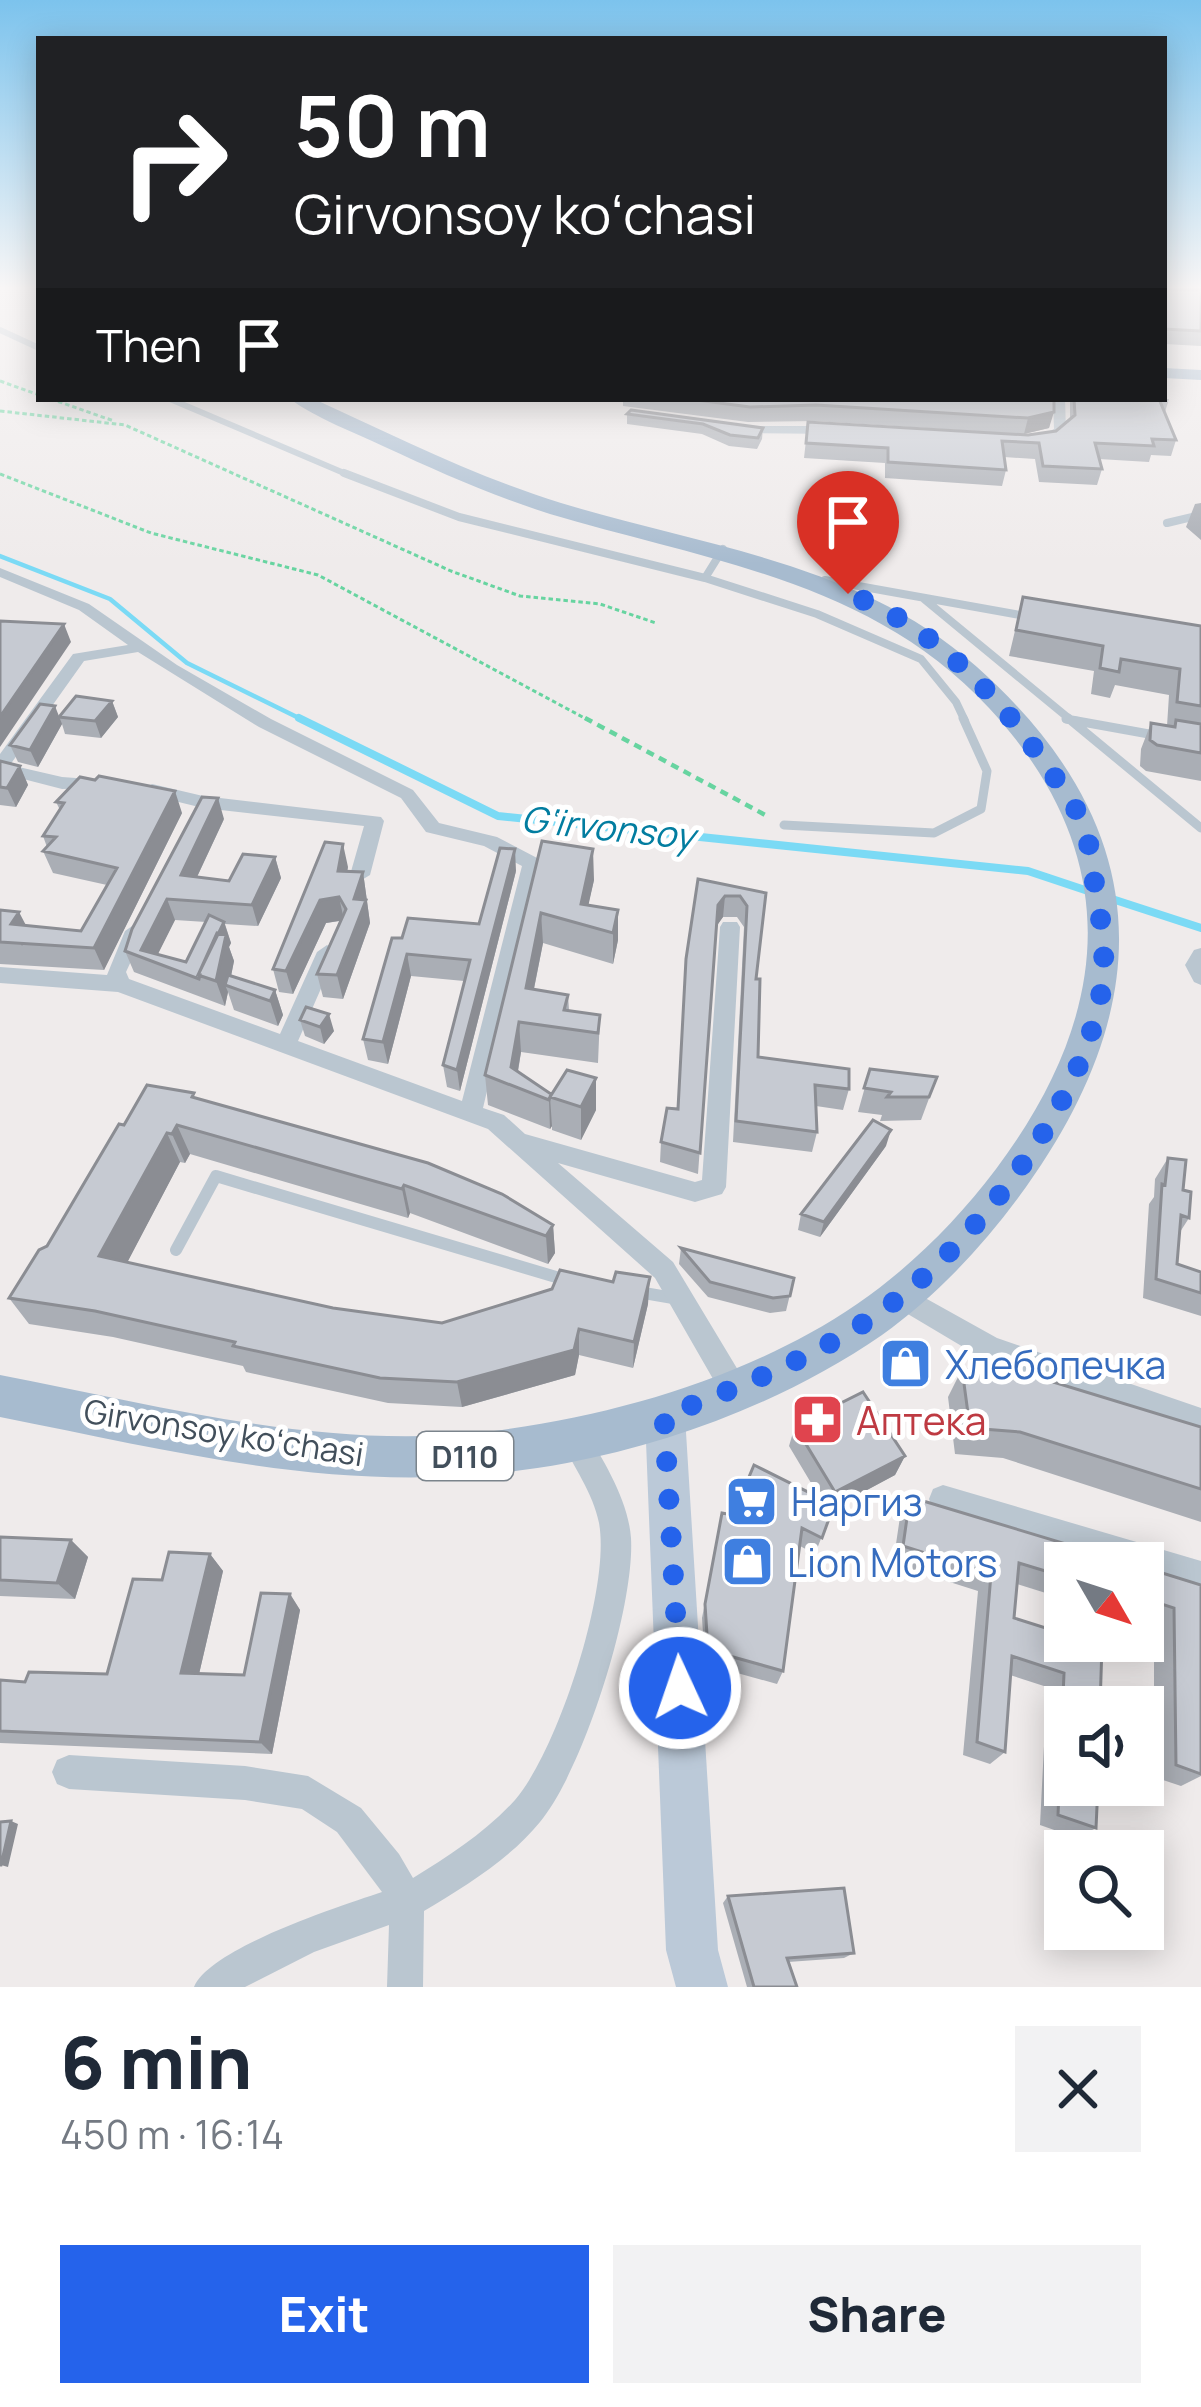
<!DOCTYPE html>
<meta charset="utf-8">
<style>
body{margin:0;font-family:Manrope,sans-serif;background:#f2f2f3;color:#1f2937;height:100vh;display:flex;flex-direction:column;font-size:45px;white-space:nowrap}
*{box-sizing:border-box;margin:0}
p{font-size:39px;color:#747a83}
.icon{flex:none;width:66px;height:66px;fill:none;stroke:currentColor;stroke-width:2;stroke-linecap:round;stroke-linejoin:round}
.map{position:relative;height:1987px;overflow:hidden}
.drawer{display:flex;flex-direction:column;background:#fff;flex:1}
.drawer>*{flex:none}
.banner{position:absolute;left:36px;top:36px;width:1131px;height:366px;border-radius:0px;box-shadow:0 6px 30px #0003;background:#202124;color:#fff;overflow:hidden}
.needle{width:78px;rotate:129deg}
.buttons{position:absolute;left:1044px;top:1542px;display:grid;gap:24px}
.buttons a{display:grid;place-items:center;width:120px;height:120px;border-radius:0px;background:#fff;box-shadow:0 6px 30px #0003;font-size:60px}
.pin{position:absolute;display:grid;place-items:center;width:102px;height:102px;color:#fff;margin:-123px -51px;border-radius:50% 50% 50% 0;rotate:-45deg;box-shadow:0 0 12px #0007}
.pin .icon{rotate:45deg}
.me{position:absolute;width:132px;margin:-66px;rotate:357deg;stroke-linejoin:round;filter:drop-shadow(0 0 9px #0008)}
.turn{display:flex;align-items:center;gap:42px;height:252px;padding:0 60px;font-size:54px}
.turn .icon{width:156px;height:156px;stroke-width:2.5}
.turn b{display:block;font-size:84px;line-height:102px}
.then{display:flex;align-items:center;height:114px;padding:0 60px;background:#0003;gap:24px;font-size:45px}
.round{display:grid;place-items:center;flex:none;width:126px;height:126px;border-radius:0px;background:#f2f2f3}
.overview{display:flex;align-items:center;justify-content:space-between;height:204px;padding:0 60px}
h1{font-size:72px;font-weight:800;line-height:90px}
.action{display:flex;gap:24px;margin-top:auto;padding:24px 60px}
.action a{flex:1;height:138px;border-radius:0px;background:#2563eb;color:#fff;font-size:48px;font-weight:800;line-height:138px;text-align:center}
.action a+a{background:#f2f2f3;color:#1f2937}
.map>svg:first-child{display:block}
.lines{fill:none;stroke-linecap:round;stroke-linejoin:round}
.stream-far1{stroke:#7bdaf5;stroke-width:4.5}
.stream{stroke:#7bdaf5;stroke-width:8}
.path-far1{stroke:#67d4a0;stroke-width:3;stroke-dasharray:4.5 3;stroke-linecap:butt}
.path{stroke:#67d4a0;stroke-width:4.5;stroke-dasharray:8 6;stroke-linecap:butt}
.lane-far3{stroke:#bac6d0;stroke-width:6}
.lane-far2{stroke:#bac6d0;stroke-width:8}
.lane-far1{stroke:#bac6d0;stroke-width:9}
.lane{stroke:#bac6d0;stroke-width:12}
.street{fill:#bac6d0;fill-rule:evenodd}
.secondary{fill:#bbc9d8;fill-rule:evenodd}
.primary{fill:#a7bbcf;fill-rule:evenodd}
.wall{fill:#aaaeb5;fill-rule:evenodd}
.shaded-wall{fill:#8b8d93}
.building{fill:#c6cad2;stroke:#8b8d93;stroke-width:3}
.route{stroke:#2563eb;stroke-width:21;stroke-dasharray:0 37.8}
.labels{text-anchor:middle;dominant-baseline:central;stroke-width:10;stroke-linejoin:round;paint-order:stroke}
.shield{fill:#fff;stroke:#7b848c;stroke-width:3}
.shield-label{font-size:30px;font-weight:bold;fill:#424f5b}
.street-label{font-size:33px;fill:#424f5b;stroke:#fff}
.water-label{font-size:36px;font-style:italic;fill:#027da0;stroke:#fff}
.near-shop-label{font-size:39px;fill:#366cbe;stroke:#fff;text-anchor:start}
.near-health-label{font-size:39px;fill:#be3a42;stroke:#fff;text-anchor:start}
</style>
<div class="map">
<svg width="1201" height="1987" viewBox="0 0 1201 1987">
<rect width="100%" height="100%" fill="#efebeb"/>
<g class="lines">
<!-- stream-far1 -->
<path class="stream-far1" d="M0 556 110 599 187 663 305 721"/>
<!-- stream -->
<path class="stream" d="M299 718 498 816 1028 871 1091 892
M1106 897 1201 928"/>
<!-- path-far1 -->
<path class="path-far1" d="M0 381 39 395
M51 399 114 421
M0 411 125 425 451 571 520 596 600 604 656 623
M0 474 151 533 318 575 590 721"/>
<!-- path -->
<path class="path" d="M585 718 769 817"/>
<!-- lane-far3 -->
<path class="lane-far3" d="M0 330 39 348
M170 399 351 476"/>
<!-- lane-far2 -->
<path class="lane-far2" d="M344 473 459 517 705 578 723 549
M1167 523 1201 515
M705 578 817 614 921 659 956 702 965 721
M825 580 1031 617
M924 599 1072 721
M1066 719 1078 721"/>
<!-- lane-far1 -->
<path class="lane-far1" d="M1068 718 1201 828
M1066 719 1160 736
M784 825 934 833 981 809 987 771 963 718"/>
<!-- lane -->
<path class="lane" d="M176 1250 216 1176 566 1280
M638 1292 679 1299"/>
<!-- street -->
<path class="street" d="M1053 399H1065L1066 431 1045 443H1037V437L1054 429Z
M736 426H837L843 430 837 434 732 433 730 430Z
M0 568 89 604 177 665 271 719 413 790 439 823 497 837 539 859 541 863 483 1108 504 1115 525 1134 695 1182 702 1180 720 927 723 922H737L740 927 726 1187 722 1194 695 1202 558 1163 673 1262 744 1380 748 1389 744 1398 734 1402 724 1398 655 1278 488 1129 118 992 0 983V967L107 975 125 931 135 924 145 931 126 972 129 979 280 1034 317 952 327 945 337 952 298 1041 462 1101 522 866 484 846 426 832 401 798 259 727 138 652 84 661 10 765 62 777 103 780V788L62 789 0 773V754L73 654 128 645 79 610 0 577Z
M152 784 203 796 381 817 384 821 370 875 360 881 350 875 364 826 203 808 146 794 143 790Z
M1201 948V985L1194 982 1185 965 1194 950Z
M900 1284 997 1338 1201 1408V1436L980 1357 891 1304 887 1296 891 1288Z
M575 1425 585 1429C604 1462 628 1499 631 1538 635 1607 584 1769 540 1822 509 1860 465 1886 424 1911L423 1987H387L389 1925 314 1952 245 1987H194C210 1948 340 1906 382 1892L337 1832 302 1809 245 1800 69 1789 57 1784 52 1772 57 1760 69 1755 245 1766 308 1776 361 1808 399 1854 413 1878C449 1856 486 1832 515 1800 558 1750 611 1587 599 1523 593 1492 573 1467 561 1439L565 1429Z
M943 1485 1201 1561V1591L1143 1574V1563H1108L943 1513 933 1509 929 1499 933 1489Z"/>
<!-- secondary -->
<path class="secondary" d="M665 1397 679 1402 685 1416 718 1950 728 1987H676L666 1950 645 1416 651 1402Z"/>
<!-- primary -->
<path class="primary" d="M25 286H39V293Z
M1164 368 1201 370V380L1164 378Z
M290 399H314C395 436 476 477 561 503 706 547 860 563 977 667 1154 825 1160 999 1026 1187 986 1243 938 1295 882 1335 789 1399 677 1442 567 1463 365 1501 197 1456 0 1417V1375C162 1406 328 1452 494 1431 605 1416 712 1387 810 1333 884 1293 946 1235 996 1169 1113 1013 1126 856 989 708 871 581 708 561 550 514 493 496 439 472 385 447 354 432 317 419 290 399Z"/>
</g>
<!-- wall -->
<path class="wall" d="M1164 289 1201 290V346L1164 344Z
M616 399H1054L1049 428 1024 434 814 421 748 422 623 406V400Z
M1070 399H1169L1165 412 1176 440 1171 456 1151 455 1149 462 1099 459 1102 469 1097 485 1039 482 1035 459 1004 457 1006 470 1002 486 885 478V463L804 458 808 422 1028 435 1056 431 1070 419Z
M627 414 763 428 762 439 757 449 729 446 702 434 627 424Z
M1201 503V540L1186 527 1195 504Z
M1023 597 1201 626V781L1146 771 1140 766 1141 749 1151 723 1167 726 1169 695 1115 685 1110 698 1091 694 1094 671 1009 656Z
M112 701 118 717 101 738 65 734 62 724 38 767 18 762 10 745 59 716Z
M0 761 20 766 28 785 16 807 0 805Z
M56 802 182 813 104 970 0 964V910L26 925 81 931 107 885 53 873 43 851 47 847 43 836 60 810Z
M224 819 197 877 229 881 275 857 281 878 258 926 225 924 231 943 229 947 234 961 231 976 275 990 283 1015 278 1026 234 1010 228 992 225 1006 134 972 125 951ZM175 920 206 922 186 962 157 955Z
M542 841 594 880 588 905 618 910V940L613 964 543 943 534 989 568 995 569 1010 600 1015 598 1063 521 1052 518 1072 551 1094 596 1110 581 1140 552 1130V1126L550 1129 488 1105 485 1075Z
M348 867 347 871 363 872 370 923 343 999 323 997 317 974 340 921 326 923 293 994 279 992 273 969Z
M516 871 460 1091 447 1087 443 1065 464 981 411 976 388 1064 368 1060 363 1039 402 938 479 924Z
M698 879 766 893 756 979 758 1057 849 1089 843 1110 816 1106 817 1132 812 1152 733 1142 744 927 737 917H723L716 926 698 1174 660 1162 661 1142 677 1109Z
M300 1020 334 1031 324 1044 305 1036Z
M870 1069 937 1077 921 1120 880 1121 882 1115 858 1112Z
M196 1099 553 1225 555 1253 548 1264 410 1213 408 1218 190 1154 185 1163 180 1162 127 1262 333 1308 442 1323 648 1304 633 1368 579 1355 575 1375 462 1407 388 1403 246 1372 243 1366 113 1337 29 1324 9 1298 47 1246Z
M886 1146 820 1237 798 1230 801 1214Z
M1168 1158 1183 1190 1189 1218 1180 1232 1177 1264 1201 1272V1316L1143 1298 1149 1204 1154 1197 1155 1179Z
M681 1248 794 1278 786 1311 770 1313 708 1297 679 1264Z
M962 1369 1201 1427V1522L1003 1458 955 1454 948 1397Z
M795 1426 905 1456 895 1475 833 1508 815 1554 800 1546 783 1671 777 1684 705 1664 702 1618 722 1513 733 1515 820 1498 789 1446Z
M910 1497 1065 1563V1599L1017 1584 1014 1618 1065 1641H1131L1115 1655 1102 1651 1096 1828 1077 1838 1040 1825 1047 1687 1010 1675 1005 1752 990 1764 963 1755 978 1591 893 1564 900 1517Z
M0 1537 71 1540 88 1557 75 1599 0 1596Z
M210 1554 223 1571 199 1674 244 1675 290 1594 300 1610 272 1754 0 1743V1680L25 1682 107 1674 162 1580Z
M1143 1567 1201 1585V1776L1181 1786 1154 1777V1624L1143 1620Z
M728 1896 854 1953 844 1958 788 1962 797 1987H747L723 1903Z"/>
<!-- shaded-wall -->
<path class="shaded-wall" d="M1054 412 1049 428 1024 434 1028 418Z
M64 624 71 642 0 747V717Z
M112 701 118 717 101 738 95 721Z
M55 706 62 724 38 767 30 750Z
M20 766 28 785 16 807 7 788Z
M175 791 182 813 104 970 94 948Z
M218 798 224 819 188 896 181 875Z
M343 844 348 867 343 894 338 871Z
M515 849 516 871 460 1091 457 1070Z
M593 849 594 880 584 925 581 904Z
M275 857 281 878 258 926 252 905Z
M363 872 370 923 343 999 337 975 354 899Z
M725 896 723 917 716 927 718 905Z
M339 897 344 920 326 923 293 994 286 971 320 900Z
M167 899 175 920 154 962 141 950Z
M618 910V940L613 964V933Z
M19 912 30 933 22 946 11 924Z
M541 913 543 943 528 1018 526 988Z
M224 922 231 943 229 947 234 961 229 986 225 985 228 992 225 1006 216 981 200 975Z
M407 954 411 976 388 1064 383 1042Z
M275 990 283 1015 278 1026 270 1001Z
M329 1014 334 1031 324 1044 320 1027Z
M519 1022 521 1052 515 1087 511 1067Z
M596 1078V1110L581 1140V1107Z
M550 1097 552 1126 550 1129 549 1100Z
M177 1125 190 1154 185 1163 172 1134Z
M891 1130 886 1146 820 1237 824 1222Z
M167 1133 180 1162 116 1284 99 1256Z
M404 1185 410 1213 408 1218 402 1189Z
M553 1225 555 1253 548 1264 546 1236Z
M650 1277 648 1304 633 1368 634 1342Z
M579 1329V1355L575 1375 462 1407 457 1382Z
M905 1456 895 1475 828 1511 835 1492Z
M71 1540 88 1557 75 1599 57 1583Z
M210 1554 223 1571 196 1687 181 1673Z
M290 1594 300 1610 272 1754 260 1742Z
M11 1821 18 1824 8 1867 1 1865Z"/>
<!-- building -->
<path class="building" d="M1164 289 1201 290V331L1164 329Z
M689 399H1054V412L1028 418 816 405 750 407Z
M1074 399H1159L1176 440 1152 439 1154 446 1095 443 1102 469 1043 466 1039 443 1002 441 1006 470 888 462V448L806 443 808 422 1028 435 1056 431 1075 415Z
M631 410 763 428 758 438 730 435 703 424 627 414Z
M1023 597 1201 626V706L1177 702 1180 669 1121 659 1119 672 1100 668 1103 646 1016 630Z
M0 621 64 624 0 717Z
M76 696 112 701 95 721 59 717Z
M40 704 55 706 30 750 10 745Z
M1176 720 1201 724V753L1157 745 1150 740 1151 723 1175 727Z
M0 761 20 766 7 788 0 787Z
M99 776 175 791 94 948 0 942V910L19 912 11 924 81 931 117 868 43 851 56 837 43 836 64 803 56 802 80 777 95 780Z
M202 797 218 798 181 875 229 881 243 854 275 857 252 905 167 899 141 950 186 962 209 915 224 922 198 975H200L199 979 125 951 132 929Z
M542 841 593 849 581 904 618 910 613 933 541 913 526 988 568 995 564 1010 600 1015 598 1033 519 1022 511 1067 551 1094 549 1100 485 1075Z
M325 842 343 844 338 871 363 872 354 899 366 900 337 975 317 974 346 909 339 897 320 900 286 971 273 969Z
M500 848 515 849 457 1070 443 1065 470 960 407 954 383 1042 363 1039 392 938H402L408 918 479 924Z
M698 879 766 893 756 979H760L758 1057 849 1069V1089L815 1085 817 1132 736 1121 747 906 740 896H725L718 905 700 1153 661 1142 667 1108 678 1109 686 959Z
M217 933 226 935 216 981 198 975Z
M228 975 275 990 270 1001 225 985Z
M306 1007 329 1014 320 1027 300 1020Z
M870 1069 937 1077 929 1097H887L891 1092 864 1088Z
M567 1070 596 1078 581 1107 550 1097Z
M147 1085 194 1093 192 1097 428 1163 502 1194 553 1225 546 1236 404 1185 402 1189 177 1125 172 1134 167 1133 99 1256 333 1308 442 1323 552 1289 560 1270 613 1282 616 1272 650 1277 634 1342 579 1329 574 1350 457 1382 380 1378 233 1346 235 1342 95 1311 9 1298 39 1250 47 1246 119 1124 124 1125Z
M873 1120 891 1130 824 1222 801 1214Z
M1168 1158 1186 1160 1183 1190 1191 1192 1189 1218 1181 1215 1177 1264 1201 1272V1293L1156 1279 1162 1184 1165 1185Z
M681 1248 794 1278 790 1296 773 1298 710 1282Z
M962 1369 1027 1374 1201 1427V1489L1020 1432 970 1428Z
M863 1392 905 1456 835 1492 795 1426Z
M754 1465 834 1505 822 1538 802 1528 783 1671 708 1650 705 1604 722 1513 733 1515Z
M910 1497 1129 1563H1065V1577L1019 1563 1014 1618 1065 1634V1641H1088L1102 1645 1100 1707H1065V1785H1098L1096 1828 1058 1815 1064 1673 1012 1656 1005 1752 977 1742 991 1574 903 1546Z
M0 1537 71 1540 57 1583 0 1580Z
M169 1552 210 1554 181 1673 244 1675 261 1593 290 1594 260 1742 0 1731V1680L25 1682 29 1672 107 1674 133 1579 162 1580Z
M1143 1567 1201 1585V1774L1176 1765 1174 1608 1143 1598Z
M11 1821 1 1865H0V1822Z
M844 1888 854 1953 787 1958 797 1987H754L728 1896Z"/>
<!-- sky -->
<linearGradient id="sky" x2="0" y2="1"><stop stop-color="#7cc3ed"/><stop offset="0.51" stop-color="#f8f6f6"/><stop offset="1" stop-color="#f8f6f6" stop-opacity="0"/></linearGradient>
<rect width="1201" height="564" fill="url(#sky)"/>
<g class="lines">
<!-- route -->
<path class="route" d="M680 1688 664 1416C746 1384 831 1352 900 1297 987 1227 1089 1094 1103 980 1106 950 1100 910 1094 880 1091 863 1090 843 1084 826 1074 802 1055 778 1040 757 993 689 927 623 848 594"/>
</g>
<!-- icons -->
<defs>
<symbol id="shop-square" viewBox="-11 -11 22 22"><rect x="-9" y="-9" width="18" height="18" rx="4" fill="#3f7fe0" stroke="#fff"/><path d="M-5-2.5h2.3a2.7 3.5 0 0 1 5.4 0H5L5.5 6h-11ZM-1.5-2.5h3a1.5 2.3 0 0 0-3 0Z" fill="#fff"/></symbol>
<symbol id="pharmacy-square" viewBox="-11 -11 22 22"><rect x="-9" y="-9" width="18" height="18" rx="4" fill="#e0444e" stroke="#fff"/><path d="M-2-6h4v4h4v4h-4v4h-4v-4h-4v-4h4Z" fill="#fff"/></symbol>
<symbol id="supermarket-square" viewBox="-11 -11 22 22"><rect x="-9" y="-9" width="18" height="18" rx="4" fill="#3f7fe0" stroke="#fff"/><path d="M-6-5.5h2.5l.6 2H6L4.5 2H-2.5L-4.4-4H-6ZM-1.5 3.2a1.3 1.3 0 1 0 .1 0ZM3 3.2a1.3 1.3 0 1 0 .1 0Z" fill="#fff"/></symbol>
</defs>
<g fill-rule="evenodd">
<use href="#shop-square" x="876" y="1334" width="59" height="59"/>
<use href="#pharmacy-square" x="788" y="1390" width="59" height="59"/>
<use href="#supermarket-square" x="722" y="1472" width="59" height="59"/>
<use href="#shop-square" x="718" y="1532" width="59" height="59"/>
</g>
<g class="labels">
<!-- shield labels -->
<rect class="shield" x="417" y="1432" width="96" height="48" rx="9"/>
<g class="shield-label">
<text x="465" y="1456">D110</text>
</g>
<!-- street labels -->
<g class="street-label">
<text transform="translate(224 1432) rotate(9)">Girvonsoy koʻchasi</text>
</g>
<!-- water labels -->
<g class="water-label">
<text transform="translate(608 827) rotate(6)">G‘irvonsoy</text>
</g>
<!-- near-shop labels -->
<g class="near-shop-label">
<text x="945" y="1364">Хлебопечка</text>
<text x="791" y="1501">Наргиз</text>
<text x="787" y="1562">Lion Motors</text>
</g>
<!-- near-health labels -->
<g class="near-health-label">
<text x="856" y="1420">Аптека</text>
</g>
</g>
</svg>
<div class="buttons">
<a><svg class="needle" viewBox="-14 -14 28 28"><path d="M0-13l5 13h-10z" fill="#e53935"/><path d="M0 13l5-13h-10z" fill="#747a83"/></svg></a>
<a><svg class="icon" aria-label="sound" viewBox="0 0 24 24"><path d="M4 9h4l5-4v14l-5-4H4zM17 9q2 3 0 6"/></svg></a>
<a><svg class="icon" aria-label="search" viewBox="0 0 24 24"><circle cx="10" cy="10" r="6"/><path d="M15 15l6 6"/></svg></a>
</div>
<div class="pin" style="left:848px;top:594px;background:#d93025"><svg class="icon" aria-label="arrive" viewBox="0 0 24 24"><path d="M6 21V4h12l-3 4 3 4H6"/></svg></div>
<svg class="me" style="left:680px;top:1688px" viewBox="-20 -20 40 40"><circle r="17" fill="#2563eb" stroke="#fff" stroke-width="3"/><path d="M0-11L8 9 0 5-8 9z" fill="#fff"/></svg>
<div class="banner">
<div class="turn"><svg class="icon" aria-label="right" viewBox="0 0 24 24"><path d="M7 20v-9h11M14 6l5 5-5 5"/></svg><div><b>50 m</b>Girvonsoy koʻchasi</div></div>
<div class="then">Then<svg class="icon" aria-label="arrive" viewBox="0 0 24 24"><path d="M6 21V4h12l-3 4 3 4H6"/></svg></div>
</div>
</div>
<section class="drawer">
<div class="overview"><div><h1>6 min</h1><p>450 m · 16:14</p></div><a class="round"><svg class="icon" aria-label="close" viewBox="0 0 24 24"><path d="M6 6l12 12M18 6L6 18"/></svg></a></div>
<div class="action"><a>Exit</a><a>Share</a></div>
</section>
